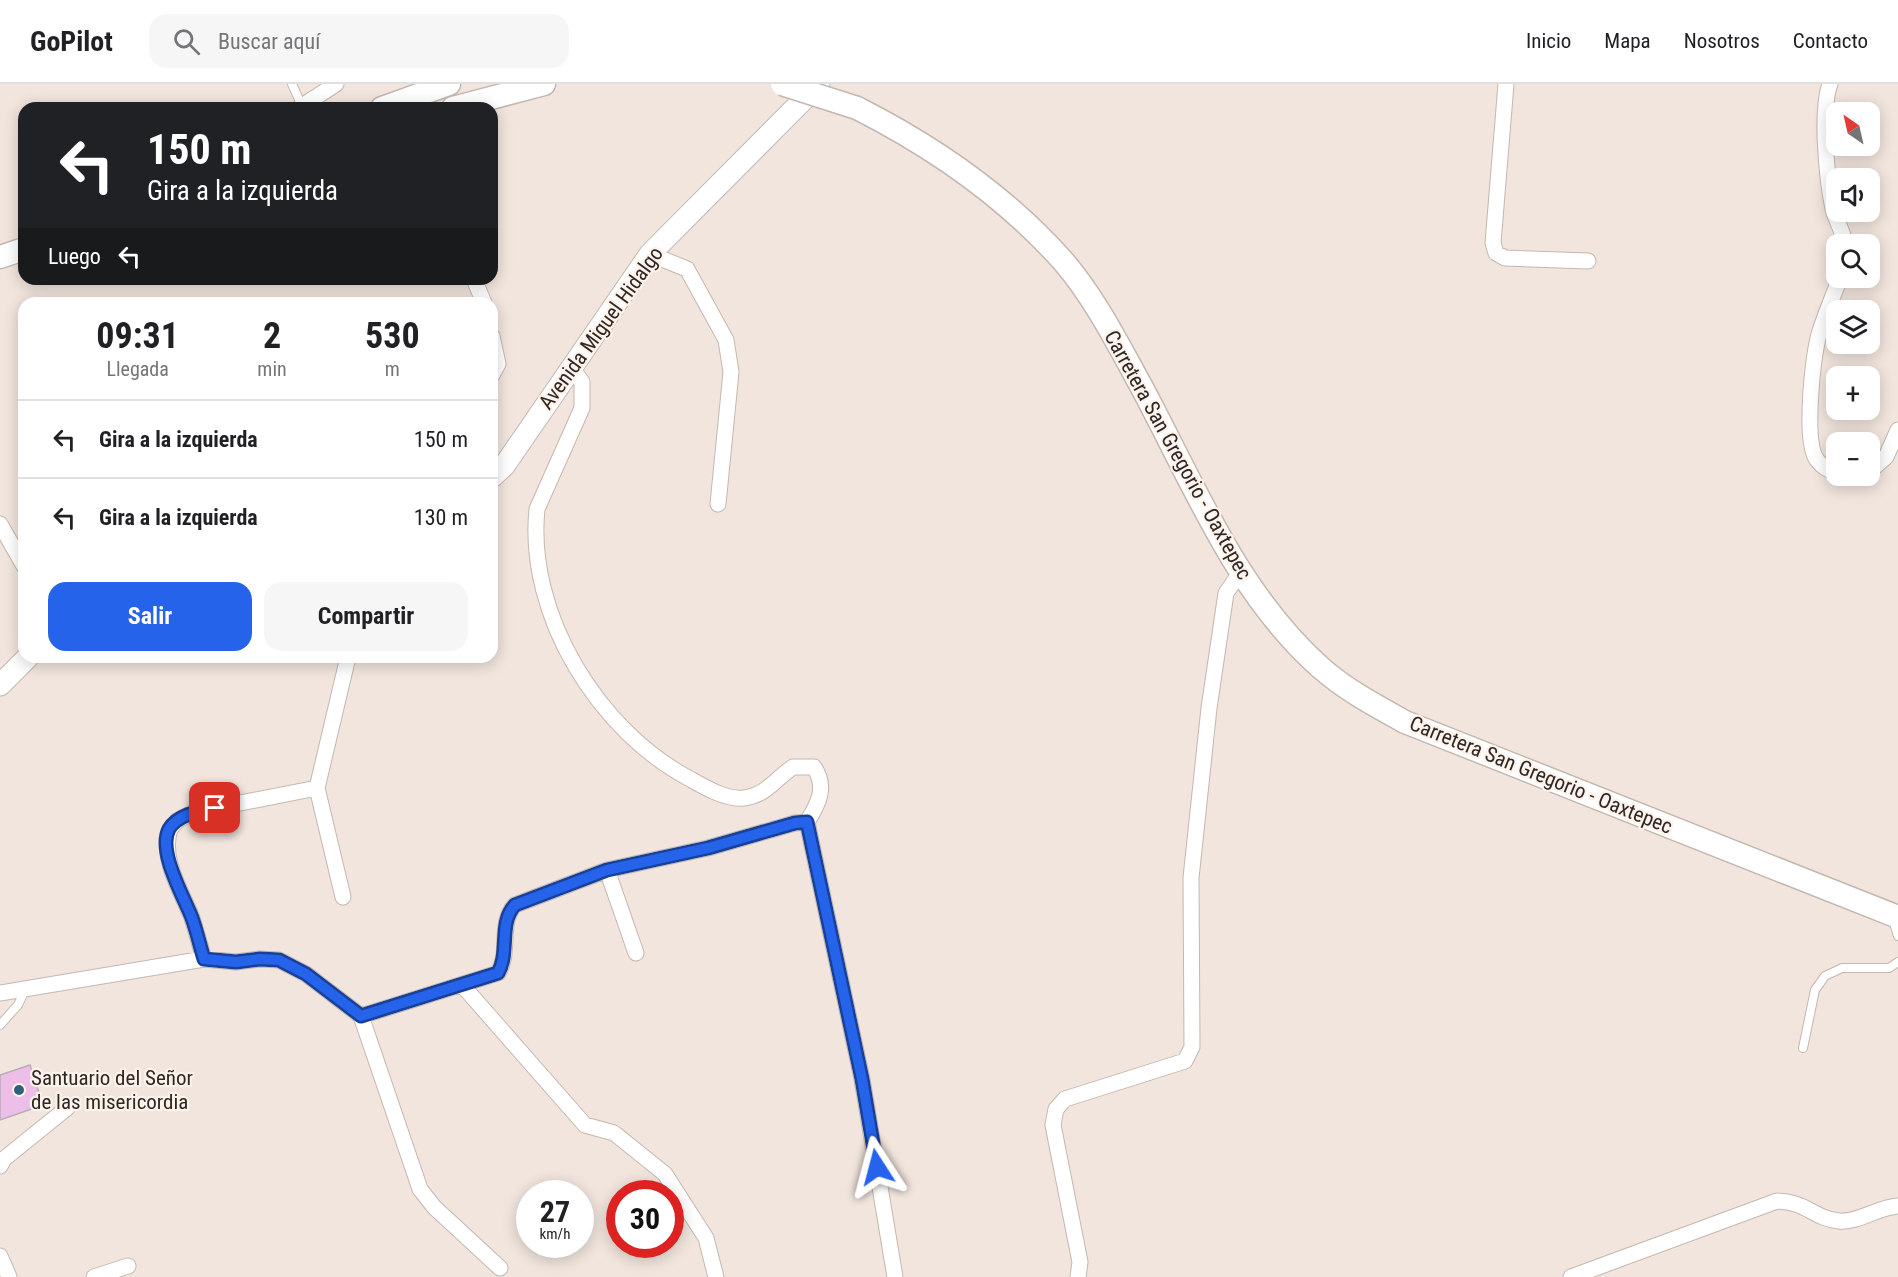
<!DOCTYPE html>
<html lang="es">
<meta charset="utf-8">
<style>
body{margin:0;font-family:"Roboto Condensed",sans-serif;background:#f6f6f6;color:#202124;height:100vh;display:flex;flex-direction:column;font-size:22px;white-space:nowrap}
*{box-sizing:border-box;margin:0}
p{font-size:20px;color:#757577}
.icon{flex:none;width:33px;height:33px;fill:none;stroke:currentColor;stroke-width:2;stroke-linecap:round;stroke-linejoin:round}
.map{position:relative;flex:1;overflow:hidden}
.drawer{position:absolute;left:18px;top:213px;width:480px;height:366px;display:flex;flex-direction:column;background:#fff;border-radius:18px;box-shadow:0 3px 15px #0003}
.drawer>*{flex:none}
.banner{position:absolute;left:18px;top:18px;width:480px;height:183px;border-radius:18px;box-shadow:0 3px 15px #0003;background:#202124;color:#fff;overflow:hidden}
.needle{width:39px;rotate:326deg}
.controls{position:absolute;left:1826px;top:18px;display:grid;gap:12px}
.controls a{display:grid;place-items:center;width:54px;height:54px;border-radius:12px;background:#fff;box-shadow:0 3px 15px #0003;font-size:30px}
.speed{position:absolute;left:516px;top:1096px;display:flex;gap:12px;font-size:30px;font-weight:700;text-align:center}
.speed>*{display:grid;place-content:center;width:78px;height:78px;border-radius:50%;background:#fff;box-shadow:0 3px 15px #0003;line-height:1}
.speed small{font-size:15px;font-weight:400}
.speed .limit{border:9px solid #d22;background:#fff;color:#111}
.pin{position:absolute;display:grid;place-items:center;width:51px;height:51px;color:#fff;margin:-26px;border-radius:12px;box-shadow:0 3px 9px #0006}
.me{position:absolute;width:66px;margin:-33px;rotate:351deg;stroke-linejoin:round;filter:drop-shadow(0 0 4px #0008)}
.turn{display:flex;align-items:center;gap:21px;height:126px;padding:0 30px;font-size:27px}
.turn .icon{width:78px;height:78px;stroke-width:2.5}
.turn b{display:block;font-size:42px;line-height:51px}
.then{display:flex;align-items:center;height:57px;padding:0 30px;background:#0003;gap:12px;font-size:22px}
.eta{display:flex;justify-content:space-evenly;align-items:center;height:102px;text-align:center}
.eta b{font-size:36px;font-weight:700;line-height:42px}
.action{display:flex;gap:12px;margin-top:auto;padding:12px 30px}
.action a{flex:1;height:69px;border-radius:18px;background:#2563eb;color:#fff;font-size:24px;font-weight:700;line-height:69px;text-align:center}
.action a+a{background:#f6f6f6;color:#202124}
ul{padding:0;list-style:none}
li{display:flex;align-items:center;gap:18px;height:78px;padding:0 30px;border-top:2px solid #e0e0e0}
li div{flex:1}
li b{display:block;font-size:22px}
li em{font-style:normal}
header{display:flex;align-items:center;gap:36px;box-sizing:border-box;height:84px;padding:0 30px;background:#fff;border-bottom:2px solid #e0e0e0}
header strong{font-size:28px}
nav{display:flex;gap:33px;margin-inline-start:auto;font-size:21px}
.search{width:420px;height:54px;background:#f6f6f6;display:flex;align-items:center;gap:15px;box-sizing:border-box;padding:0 21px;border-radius:18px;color:#757577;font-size:22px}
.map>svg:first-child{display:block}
.building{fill:#edbee7;stroke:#b7adb6;stroke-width:1.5}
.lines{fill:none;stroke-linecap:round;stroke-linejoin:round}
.lane-casing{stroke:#c3b8b0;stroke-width:10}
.street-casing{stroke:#c3b8b0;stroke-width:17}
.secondary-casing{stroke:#c3b8b0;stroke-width:23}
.primary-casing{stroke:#c3b8b0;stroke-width:25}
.lane{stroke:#fff;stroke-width:8}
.street{stroke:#fff;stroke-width:15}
.secondary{stroke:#fff;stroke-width:21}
.primary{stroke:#fff;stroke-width:22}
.primary-bridge-casing{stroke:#c3b8b0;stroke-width:25;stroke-linecap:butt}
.primary-bridge{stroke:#fff;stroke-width:22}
.route-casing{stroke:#184099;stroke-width:15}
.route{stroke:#2563eb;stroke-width:10}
.poi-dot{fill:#2d627e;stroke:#fef2ea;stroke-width:2}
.labels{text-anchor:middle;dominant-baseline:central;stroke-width:4.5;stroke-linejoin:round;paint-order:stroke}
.street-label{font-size:21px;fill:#2d2825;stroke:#fef2ea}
.poi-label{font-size:21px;fill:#2d2825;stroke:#fef2ea;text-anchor:start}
</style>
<header>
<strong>GoPilot</strong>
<div class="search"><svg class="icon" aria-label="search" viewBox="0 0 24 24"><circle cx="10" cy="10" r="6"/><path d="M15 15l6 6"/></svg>Buscar aquí</div>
<nav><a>Inicio</a><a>Mapa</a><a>Nosotros</a><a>Contacto</a></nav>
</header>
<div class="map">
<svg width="1898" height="1193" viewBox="0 0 1898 1193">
<rect width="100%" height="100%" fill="#f1e5dd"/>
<!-- building -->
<path class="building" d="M30 981 43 1021 0 1036V991Z"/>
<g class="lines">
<defs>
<path id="lane" d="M292 0 302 22
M1893 836 1898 852
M0 941 18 921 25 906
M1803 964 1815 906 1825 892 1842 884H1889L1898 878"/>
<path id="street" d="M1506 0 1493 159 1496 169 1505 174 1588 177
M1830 0C1820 27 1827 96 1833 125 1836 137 1844 149 1845 160
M299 24 336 0
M650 170 687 185 726 256 731 288 718 420
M474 195 484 219
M492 252 498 280 492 291
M1869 388 1886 373 1898 346
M1836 389C1829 386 1822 383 1817 376 1803 357 1813 274 1819 250 1825 231 1833 212 1840 194
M0 440 24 482
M317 704 343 813
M807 738 862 995 895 1193
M607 786 636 869
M204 875C200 861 196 847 192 834 181 806 160 775 170 745L178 736 194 728 317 704 348 573
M463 902 585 1041 614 1049 665 1090 706 1154 716 1193
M0 909 204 875 236 878 260 875 279 876 306 890 361 932 498 889C511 868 498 839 515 821L607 786 708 764 795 739 807 738C819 719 827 703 814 683H793C775 695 767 711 744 714 727 716 706 704 692 696 599 648 526 531 537 425L582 324V298L571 283
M361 932 420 1105 434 1123 500 1184
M0 1082 4 1075 67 1024
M0 1172 9 1193
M94 1193 128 1182
M1078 1193 1080 1178 1053 1041 1056 1025 1065 1015 1185 977 1192 963 1191 794 1209 624 1226 509 1240 489
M1571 1193 1777 1117C1808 1118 1812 1134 1839 1137 1858 1139 1878 1123 1898 1122"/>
<path id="secondary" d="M492 393 504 382 650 170 819 0
M0 601 28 573"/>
<path id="primary" d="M382 24 449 0
M453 24 544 0
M857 24C934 63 1005 112 1063 177 1094 213 1117 258 1140 300 1193 398 1236 509 1321 584 1346 606 1376 622 1405 638L1898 833
M0 173 24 165"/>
</defs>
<!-- lane casing -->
<use href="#lane" class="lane-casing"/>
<!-- street casing -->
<use href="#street" class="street-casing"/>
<!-- secondary casing -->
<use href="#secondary" class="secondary-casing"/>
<!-- primary casing -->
<use href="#primary" class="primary-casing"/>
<!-- lane -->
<use href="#lane" class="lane"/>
<!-- street -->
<use href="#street" class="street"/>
<!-- secondary -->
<use href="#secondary" class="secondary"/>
<!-- primary -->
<use href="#primary" class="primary"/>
<defs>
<path id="primary-bridge" d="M782 0 857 24"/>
</defs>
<!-- primary-bridge casing -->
<use href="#primary-bridge" class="primary-bridge-casing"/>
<!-- primary-bridge -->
<use href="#primary-bridge" class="primary-bridge"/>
</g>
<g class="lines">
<defs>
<path id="route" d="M215 724C200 727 178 730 169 745 157 767 184 813 192 834 197 848 200 862 204 875L236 878 260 875 279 876 306 890 361 932 498 889C510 868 498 839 515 821L607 786 708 764 795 739 807 738 862 995 877 1083"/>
</defs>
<!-- route casing -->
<use href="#route" class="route-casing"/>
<!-- route -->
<use href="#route" class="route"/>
</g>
<!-- markers -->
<circle class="poi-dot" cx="19" cy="1006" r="6"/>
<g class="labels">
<!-- street labels -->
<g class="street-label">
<text transform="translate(601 244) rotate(-54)">Avenida Miguel Hidalgo</text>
<text transform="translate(1178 371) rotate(61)">Carretera San Gregorio - Oaxtepec</text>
<text transform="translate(1541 691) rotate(22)">Carretera San Gregorio - Oaxtepec</text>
</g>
<!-- poi labels -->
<g class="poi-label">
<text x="31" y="994">Santuario del Señor<tspan x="31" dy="24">de las misericordia</tspan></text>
</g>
</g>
</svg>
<div class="controls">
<a><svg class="needle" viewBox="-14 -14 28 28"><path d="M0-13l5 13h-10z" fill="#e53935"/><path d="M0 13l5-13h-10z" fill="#757577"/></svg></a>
<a><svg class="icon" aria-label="sound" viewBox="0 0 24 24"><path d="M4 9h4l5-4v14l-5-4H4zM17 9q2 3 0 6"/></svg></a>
<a><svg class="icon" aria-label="search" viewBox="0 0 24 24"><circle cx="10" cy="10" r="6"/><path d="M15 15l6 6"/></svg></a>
<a><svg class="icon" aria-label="layers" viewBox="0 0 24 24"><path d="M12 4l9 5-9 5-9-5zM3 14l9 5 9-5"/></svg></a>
<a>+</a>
<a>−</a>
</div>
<div class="speed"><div>27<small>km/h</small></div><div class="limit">30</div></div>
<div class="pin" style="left:215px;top:724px;background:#d93025"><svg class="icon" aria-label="arrive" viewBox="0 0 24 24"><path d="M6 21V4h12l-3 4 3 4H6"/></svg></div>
<svg class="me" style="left:877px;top:1083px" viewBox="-20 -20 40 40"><path d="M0-17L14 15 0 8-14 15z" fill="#2563eb" stroke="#fff" stroke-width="4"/></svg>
<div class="banner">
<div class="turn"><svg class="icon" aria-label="left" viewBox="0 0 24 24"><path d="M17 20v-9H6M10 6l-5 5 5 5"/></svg><div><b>150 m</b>Gira a la izquierda</div></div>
<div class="then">Luego<svg class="icon" aria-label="left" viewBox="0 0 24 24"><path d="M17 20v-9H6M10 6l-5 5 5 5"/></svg></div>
</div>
<section class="drawer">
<div class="eta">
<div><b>09:31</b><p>Llegada</p></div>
<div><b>2</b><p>min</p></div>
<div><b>530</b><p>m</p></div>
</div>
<ul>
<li><svg class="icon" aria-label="left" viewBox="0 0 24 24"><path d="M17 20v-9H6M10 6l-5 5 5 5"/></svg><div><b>Gira a la izquierda</b></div><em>150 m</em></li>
<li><svg class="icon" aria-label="left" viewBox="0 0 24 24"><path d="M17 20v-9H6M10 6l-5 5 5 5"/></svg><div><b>Gira a la izquierda</b></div><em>130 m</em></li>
</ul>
<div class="action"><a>Salir</a><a>Compartir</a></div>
</section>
</div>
